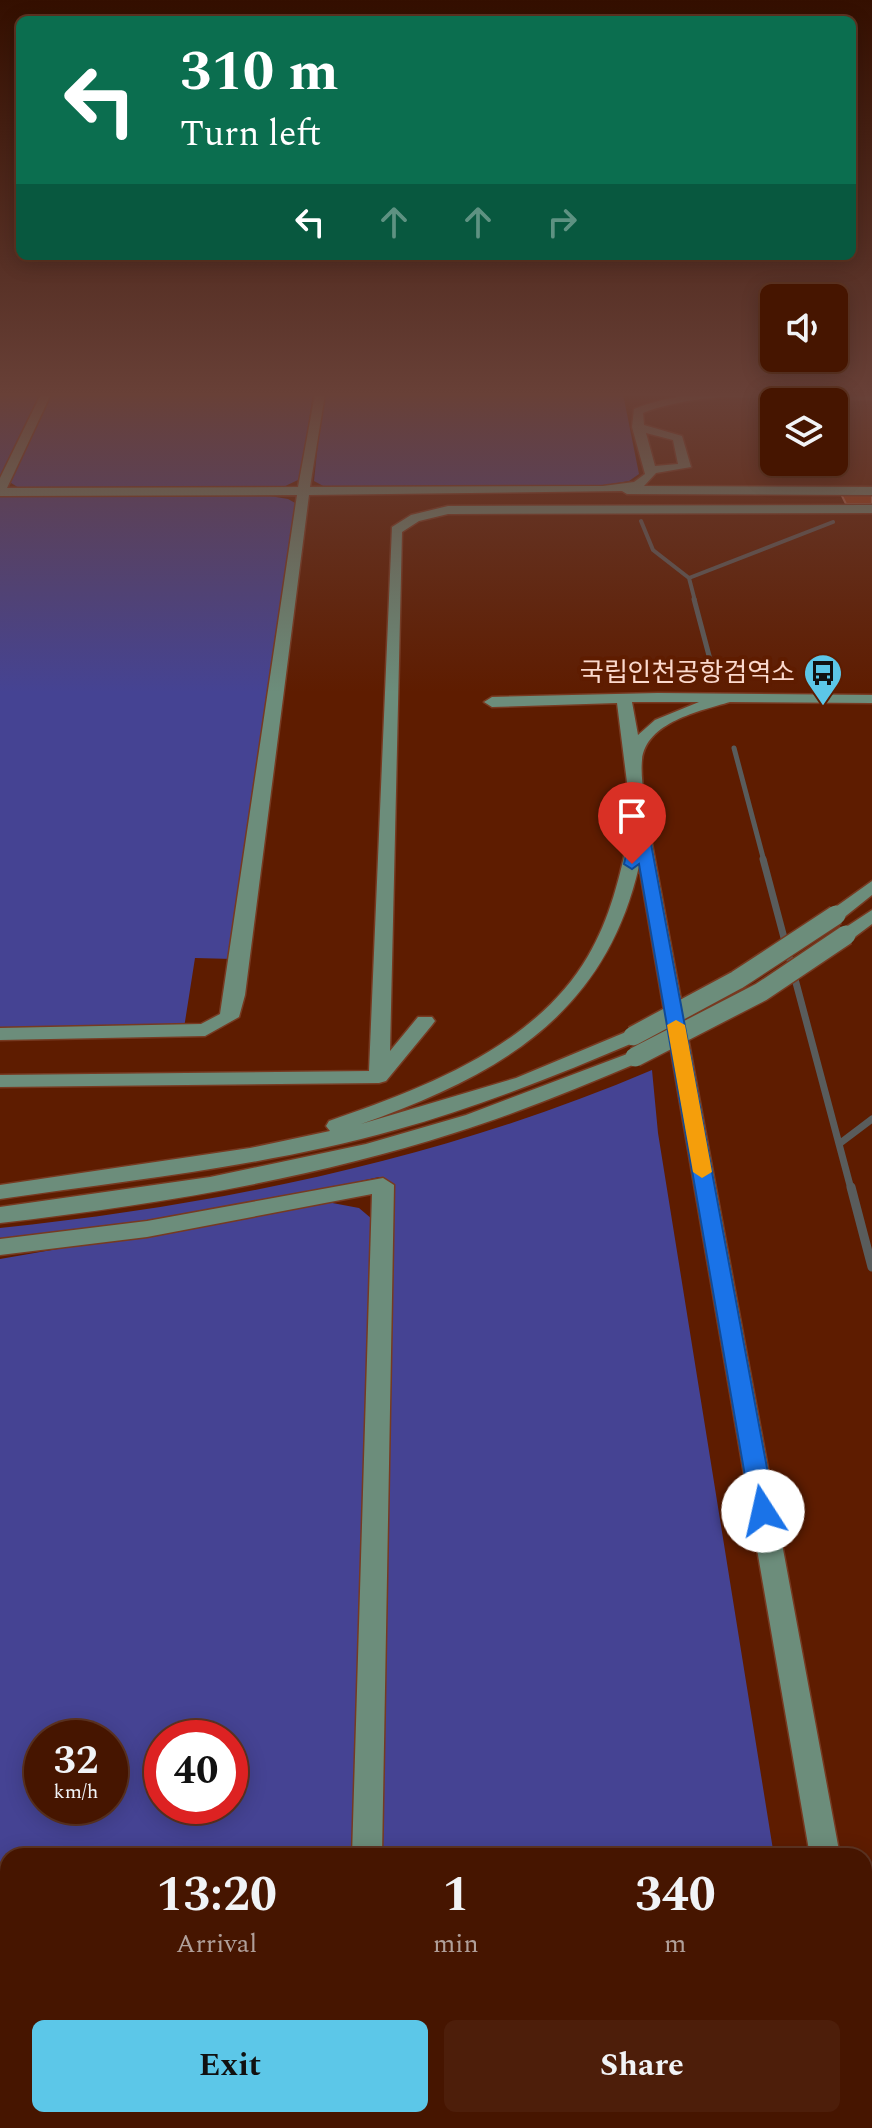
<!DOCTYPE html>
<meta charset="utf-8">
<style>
body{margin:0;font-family:Spectral,"Noto Sans KR",serif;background:#4d1e0a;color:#f1f3f6;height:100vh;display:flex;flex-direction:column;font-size:30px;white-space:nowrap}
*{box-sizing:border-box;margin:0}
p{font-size:26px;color:#b09f99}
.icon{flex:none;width:44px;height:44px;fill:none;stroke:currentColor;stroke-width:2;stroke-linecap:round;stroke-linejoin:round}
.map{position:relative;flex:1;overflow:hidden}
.details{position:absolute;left:0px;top:1848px;width:872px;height:280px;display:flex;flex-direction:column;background:#461500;border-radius:24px 24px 0 0;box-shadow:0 4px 20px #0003,0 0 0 2px #5e3422}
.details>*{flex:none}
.hud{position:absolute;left:16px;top:16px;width:840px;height:244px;border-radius:12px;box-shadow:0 4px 20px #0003,0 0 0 2px #5e3422;background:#0b6e4f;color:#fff;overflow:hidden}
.fabs{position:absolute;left:760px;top:284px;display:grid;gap:16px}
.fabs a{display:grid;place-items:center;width:88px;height:88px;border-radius:12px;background:#461500;box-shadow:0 4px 20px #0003,0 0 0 2px #5e3422;font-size:40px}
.speed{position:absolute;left:24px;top:1720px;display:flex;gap:16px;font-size:40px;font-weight:700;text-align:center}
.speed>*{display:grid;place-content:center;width:104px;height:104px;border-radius:50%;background:#461500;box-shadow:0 4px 20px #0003,0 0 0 2px #5e3422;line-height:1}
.speed small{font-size:20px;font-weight:400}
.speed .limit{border:12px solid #d22;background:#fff;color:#111}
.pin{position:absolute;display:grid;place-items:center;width:68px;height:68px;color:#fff;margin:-82px -34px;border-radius:50% 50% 50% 0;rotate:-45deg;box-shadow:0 0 8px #0007}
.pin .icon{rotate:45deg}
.me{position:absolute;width:88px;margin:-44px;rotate:350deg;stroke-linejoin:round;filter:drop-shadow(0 0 6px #0008)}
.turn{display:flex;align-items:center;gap:28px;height:168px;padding:0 32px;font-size:36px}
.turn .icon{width:104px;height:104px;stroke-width:2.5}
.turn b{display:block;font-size:56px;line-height:68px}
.lanes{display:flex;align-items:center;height:76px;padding:0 32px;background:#0003;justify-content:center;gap:40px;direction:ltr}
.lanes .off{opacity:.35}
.eta{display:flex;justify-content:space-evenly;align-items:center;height:136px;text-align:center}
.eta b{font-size:48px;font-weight:700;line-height:56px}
.primary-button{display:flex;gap:16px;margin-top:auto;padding:16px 32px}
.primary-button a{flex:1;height:92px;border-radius:12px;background:#5cc7e8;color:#111;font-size:32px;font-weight:700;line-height:92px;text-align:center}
.primary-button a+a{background:#4d1e0a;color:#f1f3f6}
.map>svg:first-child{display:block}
.green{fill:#454393;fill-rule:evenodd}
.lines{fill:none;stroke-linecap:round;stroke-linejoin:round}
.stream-far3{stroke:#595c5c;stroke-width:4}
.stream-far2{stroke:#595c5c;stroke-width:5}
.stream-far1{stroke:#595c5c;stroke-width:7}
.stream{stroke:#595c5c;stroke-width:9}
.building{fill:#9e3d14;stroke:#b86e53;stroke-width:2}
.minor-casing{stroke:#773a21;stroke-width:3}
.minor{fill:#6c8d7b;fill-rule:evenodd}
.minor-bridge-casing{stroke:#773a21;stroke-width:22;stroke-linecap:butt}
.minor-bridge{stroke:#6c8d7b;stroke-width:19}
.route{fill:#1a73e8;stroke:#114b97;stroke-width:2}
.slow{fill:#f59e0b}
.labels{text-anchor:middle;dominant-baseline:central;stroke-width:8;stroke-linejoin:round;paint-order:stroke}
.far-poi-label{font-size:26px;fill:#fbd9cd;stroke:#5e1c00;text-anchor:end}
</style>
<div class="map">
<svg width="872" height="2128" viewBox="0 0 872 2128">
<rect width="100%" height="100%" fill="#5e1c00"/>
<!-- green -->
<path class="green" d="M0 394H42L0 481Z
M51 394H313L300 479 279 489 19 488 8 481Z
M323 394H623L639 474 629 481 587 488H327L314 481Z
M0 495H264L288 499 297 504 233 959 195 958 184 1028 0 1029Z
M652 1070 658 1133 774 1856H374L385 1180 379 1177C253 1206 128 1225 0 1240V1228C222 1205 446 1158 652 1070Z
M327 1202 359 1208 372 1219 360 1856H8V2050H0V1259ZM42 1738H110V1806H42ZM162 1738H230V1806H162Z
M0 2081H8V2120H810L815 2128H0Z"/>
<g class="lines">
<!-- stream-far3 -->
<path class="stream-far3" d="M641 521 653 550 689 578 695 601
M689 578 833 522"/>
<!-- stream-far2 -->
<path class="stream-far2" d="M694 599 716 682
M734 748 764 861"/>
<!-- stream-far1 -->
<path class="stream-far1" d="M763 859 851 1189
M839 1144 872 1119"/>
<!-- stream -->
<path class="stream" d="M851 1187 872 1267"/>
</g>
<!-- building -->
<path class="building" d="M840 492 872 495V504H846Z"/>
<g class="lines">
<defs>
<path id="minor" d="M41 394H51L7 488 298 487 315 394H325L310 487 603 486 634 482 645 474 632 427 634 409C703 382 794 394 867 394H872V400C801 399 710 387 643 413L644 425 682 436 691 467 656 473 644 486 872 487V495L627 494 622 491 309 495 245 995 239 1017 205 1036 0 1040V1028L201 1024 220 1014 297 495 0 496V478ZM646 433 673 440 678 464 655 466Z
M872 505V513L448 514 419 521 402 532 390 1051 418 1017H432L435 1021 432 1025 386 1081 379 1083 0 1087V1075L369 1071 392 527 411 515 448 506Z
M658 693 872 695V703L730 702C700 711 646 722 642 760 640 781 646 802 648 822L840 1856H810L639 866C605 1016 497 1076 361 1124L516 1078 626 1032H640L643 1036 640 1040C560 1074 479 1107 395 1130 267 1166 131 1180 0 1199V1185L250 1148 330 1131 326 1126 329 1121C422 1089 535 1047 588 956 610 919 620 876 629 834L633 830 617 703 492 707 484 702 492 697ZM632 702H699L655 720 638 735Z
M872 881V895L842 919H830L827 915 830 911Z
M872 910V924L852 939H840L837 935 840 931Z
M635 1051 642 1053 645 1057 642 1061C580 1087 518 1113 454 1133 307 1180 153 1205 0 1223V1207L210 1177 366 1144 466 1115Z
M383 1178 394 1185 382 1856H352L372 1194 147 1237 0 1255V1239L147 1221Z
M0 2045H8V2079H0Z
M864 2054 872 2057V2128H860L856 2120H864Z"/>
</defs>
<!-- minor casing -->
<use href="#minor" class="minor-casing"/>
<!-- minor -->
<use href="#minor" class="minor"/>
<defs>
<path id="minor-bridge" d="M633 1036 737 980 836 915
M635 1057 761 992 846 935"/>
</defs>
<!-- minor-bridge casing -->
<use href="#minor-bridge" class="minor-bridge-casing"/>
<!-- minor-bridge -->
<use href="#minor-bridge" class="minor-bridge"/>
</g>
<!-- sky -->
<linearGradient id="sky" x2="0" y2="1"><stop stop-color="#340f00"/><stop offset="0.57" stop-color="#684037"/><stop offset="1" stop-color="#684037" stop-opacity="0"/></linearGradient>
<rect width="872" height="692" fill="url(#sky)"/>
<!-- route -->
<path class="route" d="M634 819 647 822 775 1511 772 1518 763 1521 755 1518 751 1511 639 864 632 869 624 864Z"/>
<!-- slow -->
<path class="slow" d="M676 1020 685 1025 712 1172 702 1178 693 1172 667 1025Z"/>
<!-- icons -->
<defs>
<symbol id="bus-pin" viewBox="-11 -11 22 30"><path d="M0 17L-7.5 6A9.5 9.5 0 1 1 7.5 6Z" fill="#5cc7e8" stroke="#5e1c00"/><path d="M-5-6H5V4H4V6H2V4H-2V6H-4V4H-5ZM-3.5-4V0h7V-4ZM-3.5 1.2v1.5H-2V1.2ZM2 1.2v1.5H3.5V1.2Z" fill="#111"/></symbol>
</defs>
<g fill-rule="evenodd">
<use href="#bus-pin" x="801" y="651" width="44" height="60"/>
</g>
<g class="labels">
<!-- far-poi labels -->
<g class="far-poi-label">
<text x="795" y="673">국립인천공항검역소</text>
</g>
</g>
</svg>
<div class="fabs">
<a><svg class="icon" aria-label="sound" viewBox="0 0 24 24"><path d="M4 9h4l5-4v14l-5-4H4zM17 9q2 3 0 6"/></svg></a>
<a><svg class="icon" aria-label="layers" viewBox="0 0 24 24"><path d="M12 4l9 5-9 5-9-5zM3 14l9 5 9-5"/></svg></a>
</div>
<div class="speed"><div>32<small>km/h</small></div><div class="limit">40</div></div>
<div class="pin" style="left:632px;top:864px;background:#d93025"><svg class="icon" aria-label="arrive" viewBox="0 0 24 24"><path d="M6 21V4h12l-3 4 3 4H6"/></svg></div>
<svg class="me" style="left:763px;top:1511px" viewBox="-20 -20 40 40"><circle r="19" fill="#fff"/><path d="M0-13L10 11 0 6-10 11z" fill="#1a73e8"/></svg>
<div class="hud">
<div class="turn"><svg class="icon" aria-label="left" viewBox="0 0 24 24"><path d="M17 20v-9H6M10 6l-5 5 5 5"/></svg><div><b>310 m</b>Turn left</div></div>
<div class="lanes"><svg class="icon" aria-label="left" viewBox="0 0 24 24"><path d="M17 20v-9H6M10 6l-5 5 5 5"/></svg><svg class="icon off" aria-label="ahead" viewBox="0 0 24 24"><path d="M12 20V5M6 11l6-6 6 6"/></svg><svg class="icon off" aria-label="ahead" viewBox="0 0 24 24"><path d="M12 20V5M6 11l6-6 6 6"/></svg><svg class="icon off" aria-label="right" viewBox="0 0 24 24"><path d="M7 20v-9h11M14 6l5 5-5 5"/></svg></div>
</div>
<section class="details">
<div class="eta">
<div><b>13:20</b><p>Arrival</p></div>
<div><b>1</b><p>min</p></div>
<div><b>340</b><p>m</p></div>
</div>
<div class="primary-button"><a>Exit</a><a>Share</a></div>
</section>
</div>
